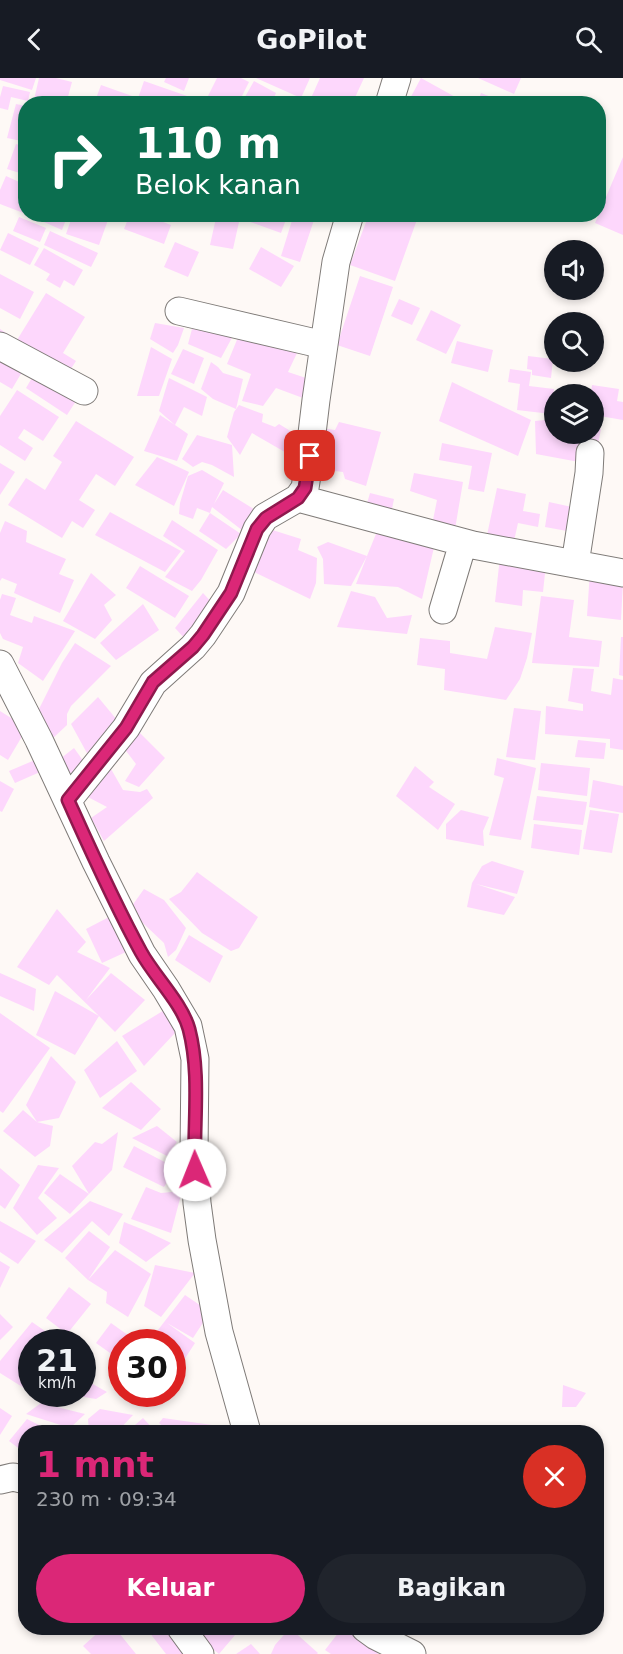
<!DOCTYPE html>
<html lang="id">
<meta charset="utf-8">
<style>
body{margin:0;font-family:"DejaVu Sans",sans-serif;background:#20242c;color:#f1f3f6;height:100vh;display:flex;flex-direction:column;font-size:22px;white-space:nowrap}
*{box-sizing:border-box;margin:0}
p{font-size:20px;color:#9ea1a6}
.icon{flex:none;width:33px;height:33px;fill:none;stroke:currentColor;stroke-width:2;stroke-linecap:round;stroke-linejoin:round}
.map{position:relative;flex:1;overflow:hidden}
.sheet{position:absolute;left:18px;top:1347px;width:586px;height:210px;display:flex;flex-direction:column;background:#171b24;border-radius:24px;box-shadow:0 3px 9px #0003}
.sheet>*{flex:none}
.hud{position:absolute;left:18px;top:18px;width:588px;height:126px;border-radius:24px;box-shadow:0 3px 9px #0003;background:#0b6e4f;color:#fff;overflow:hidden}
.controls{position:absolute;left:544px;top:162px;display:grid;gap:12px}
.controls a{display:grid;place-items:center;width:60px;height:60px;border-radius:50%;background:#171b24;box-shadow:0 3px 9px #0003;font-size:30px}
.speed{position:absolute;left:18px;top:1251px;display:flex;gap:12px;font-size:30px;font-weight:700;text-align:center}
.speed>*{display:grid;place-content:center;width:78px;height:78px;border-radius:50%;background:#171b24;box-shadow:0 3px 9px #0003;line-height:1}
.speed small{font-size:15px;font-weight:400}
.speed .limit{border:9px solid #d22;background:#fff;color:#111}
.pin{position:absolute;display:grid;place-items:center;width:51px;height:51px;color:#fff;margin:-26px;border-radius:12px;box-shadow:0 3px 9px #0006}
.me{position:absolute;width:66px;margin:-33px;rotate:359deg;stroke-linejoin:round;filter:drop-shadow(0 0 4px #0008)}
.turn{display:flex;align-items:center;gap:21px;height:126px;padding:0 18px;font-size:27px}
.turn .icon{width:78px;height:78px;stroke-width:2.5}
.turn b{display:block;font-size:42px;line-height:51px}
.round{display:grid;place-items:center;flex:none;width:63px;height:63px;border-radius:32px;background:#20242c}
.headline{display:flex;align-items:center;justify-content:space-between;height:102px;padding:0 18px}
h1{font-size:36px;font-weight:700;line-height:45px;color:#db2777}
.button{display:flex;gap:12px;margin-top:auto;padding:12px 18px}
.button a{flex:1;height:69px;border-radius:36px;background:#db2777;color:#fff;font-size:24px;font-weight:700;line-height:69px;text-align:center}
.button a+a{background:#20242c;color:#f1f3f6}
header{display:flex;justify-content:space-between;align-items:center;height:78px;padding:0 18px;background:#171b24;font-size:27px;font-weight:700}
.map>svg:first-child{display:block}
.building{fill:#fdd7fc}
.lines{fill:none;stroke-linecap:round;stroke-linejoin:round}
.minor-casing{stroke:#7f7b78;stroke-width:29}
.minor{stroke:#fff;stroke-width:27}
.route-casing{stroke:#8e194d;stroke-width:15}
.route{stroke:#db2777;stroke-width:10}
</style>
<header><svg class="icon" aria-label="back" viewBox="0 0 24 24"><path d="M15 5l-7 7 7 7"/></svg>GoPilot<svg class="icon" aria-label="search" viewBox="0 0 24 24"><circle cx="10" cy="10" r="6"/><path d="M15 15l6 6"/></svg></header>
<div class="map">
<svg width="623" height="1576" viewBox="0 0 623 1576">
<rect width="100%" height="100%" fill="#fef9f6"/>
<!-- building -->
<path class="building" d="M0 0H36L32 12 0 2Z
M39 0H56L72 4 66 26H33Z
M166 0H189L184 13 164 4Z
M217 0H241L249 4 238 26H204Z
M256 0H310L301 20Z
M320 0H364L352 26H324L311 20Z
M421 0 468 26H407Z
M478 0H521L514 16Z
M144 3 190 19 187 26H136Z
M254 3 276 15 271 26H241Z
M101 7 135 19 133 26H94Z
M3 8 30 14 28 23 11 19 8 32 0 30V19Z
M481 15 506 25V26H477Z
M16 26 26 28V64L7 60Z
M16 66 26 69V97L7 91Z
M623 79V157L595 145Z
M598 84 606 87 599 107H598Z
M6 98 26 107V136L0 126V112Z
M26 136H68L62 152Z
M73 136H92L108 142 99 167 66 156Z
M130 136H142L171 147 164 166 124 151Z
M228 136H288L281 155Z
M294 136 314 142 300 184 281 178Z
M369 136H419L395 203 350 187Z
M19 139 46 150 40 164 13 153Z
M216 140 239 144 233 171 210 167Z
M50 153 98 175 91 189 44 167Z
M8 155 39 170 30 187 0 172Z
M175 164 199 174 188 199 164 189Z
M261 169 294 188 281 209 249 191Z
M44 170 83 192 74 208 64 202 60 210 46 202 50 196 34 187Z
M0 196 34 214 20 241 0 230Z
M360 198 393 209 370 278 337 267Z
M46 215 85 239 63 275 76 283 65 300 0 261V251L17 262Z
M399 221 420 230 412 247 391 238Z
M431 232 461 247 446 276 416 262Z
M155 245 184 250 178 267 173 275 150 261Z
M192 251 234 256 221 280 188 266Z
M239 257 271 265 297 275 288 294 309 301 311 323 276 310 263 328 242 323 251 296 227 286Z
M457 263 493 272 488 294 451 285Z
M151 269 172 281 159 318H137Z
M183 271 204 280 194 306 171 296Z
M0 275 25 289 12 311 0 304Z
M528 278 553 281 551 300 532 297V292L527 291Z
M211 284 218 289 223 295 243 301 236 331 213 321 201 311Z
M510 291 531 294 529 308 554 311 551 336 517 332 520 306 508 304Z
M36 293 78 320 67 337 26 310Z
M169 300 207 319 202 338 184 329 175 347 188 356 177 383 144 373 160 337 175 347 159 333Z
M452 304 531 342 518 378 439 343Z
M592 307 619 311 617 323 623 324V342L594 337V316H591Z
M17 312 59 339 43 363 24 351 18 360 33 370 25 383 0 367V338Z
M239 327 263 336 262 344 275 349 279 346 297 357 290 377 252 355 240 377 227 359 234 334Z
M555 341V356H594V348L601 351 597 371 579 384 536 376 535 343Z
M76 343 134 379 115 408 96 396 79 422 95 432 83 450 72 443 62 460 8 427 26 400 45 412 62 384 53 378Z
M339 344 381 354 366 408 345 401 343 394 335 393V385L317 383 320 350 335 352Z
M197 357 232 367 234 399 212 387 202 384 193 389 182 381Z
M442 365 492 375 484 414 468 411 472 388 439 382Z
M157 379 189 394 174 428 135 407Z
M0 385 15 394 0 417Z
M202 392 224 405 214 426 223 412 257 433 247 456 212 429 210 435 197 430 193 441 179 436 180 425 188 398Z
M414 395 463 404 455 451 432 447 437 422 410 413Z
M497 410 526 416 523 433 540 436 538 449 518 445 514 463 487 457Z
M370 415 394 421 391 436 366 429Z
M549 424 572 429 567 453 545 449Z
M110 434 181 473 165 494 95 457Z
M210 435 241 456 226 471 199 453Z
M172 442 218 472 201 502 192 513 165 499 185 473 163 458Z
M5 443 27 453 26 464 66 481 59 496 74 502 60 535 14 515 17 506 2 500 0 503V455Z
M266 450 301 461 298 472 317 480 316 505 310 521 248 491Z
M378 451 435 465 422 521 398 509 356 506 367 478 351 508 324 506 323 481 317 469 328 464 367 478Z
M500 479 546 486 543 514 523 512 522 528 495 524Z
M140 488 189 518 175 540 126 510Z
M590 493 623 504 621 542 587 538Z
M91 495 116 517 104 527 112 542 95 561 63 543Z
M351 513 375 519 387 540 412 537 407 556 337 549Z
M203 515 216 529 188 564 175 550Z
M2 516 16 520 10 537 32 545 34 538 75 553 43 603 18 585 23 569 3 561 0 555V522Z
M541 518 574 522 569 559 602 563 599 589 532 585Z
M143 526 159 552 116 582 100 565Z
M495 549 532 555 527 580 520 601 506 622 444 612 445 591 417 587 420 560 450 563V575L487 581Z
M621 559H623V598L619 597Z
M75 565 111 588 71 628 67 636V647L51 662 37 635 62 585Z
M573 590 594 591 591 613 611 617 613 600 623 602V672L610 670V661L545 656 546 628 583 633V626L568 623Z
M98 619 122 648 88 677 71 646Z
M514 630 541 633 535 682 506 679Z
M0 633 27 650 8 682 0 677Z
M137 652 165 680 139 709 125 703 136 686 123 669Z
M578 662 606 665 604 681 575 679Z
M74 670 87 688 73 698 60 681Z
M497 680 536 690 521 762 489 757 504 700 494 697Z
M35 682 40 694 15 705 9 693Z
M541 685 590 690 587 718 538 712Z
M415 688 434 704 429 709 455 726 438 752 396 718Z
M111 691 123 712 140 714 147 711 153 720 104 763 91 740 107 729 84 717Z
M593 702 623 708V735L589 729Z
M0 703 14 711 2 734 0 733Z
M537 718 587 724 583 747 533 742Z
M461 732 489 739 483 753 484 768 446 761V746Z
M590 732 619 736 612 775 583 771Z
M534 746 582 752 579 777 531 770Z
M492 783 524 793 517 816 476 806 515 819 504 837 467 829 472 805 482 788Z
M197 794 258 839 239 870 231 873 202 855 169 821 181 814Z
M144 811 164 822 186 850 176 872 168 879 164 865 129 832Z
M57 831 86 864 77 874 110 890 86 922 111 895 145 922 115 954 99 938 75 977 36 957 55 913 99 938 57 897 49 907 17 889Z
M109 839 126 874 102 885 86 851Z
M189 857 223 878 210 905 175 882Z
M0 895 36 911 34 933 0 918Z
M166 931 175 955 144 988 122 958Z
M0 935 50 970 3 1035 0 1033Z
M117 963 137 993 100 1020 84 992Z
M51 978 76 1004 59 1040 37 1044 53 1048 50 1068 35 1079 3 1053 23 1032 37 1044 26 1027Z
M131 1004 161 1031 141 1052 102 1030Z
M157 1048 177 1064 167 1078 132 1060Z
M118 1054 112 1092 89 1116 70 1136 44 1115 60 1096 89 1116 72 1088 95 1064 102 1066Z
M134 1068 176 1090 164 1109 123 1089Z
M38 1087 59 1090 38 1120 57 1140 37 1157 13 1130Z
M0 1090 20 1107 5 1131 0 1127Z
M146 1109 161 1115 182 1113 171 1155 131 1141Z
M90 1123 123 1136 109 1158 92 1143 62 1175 44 1162Z
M0 1143 36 1163 18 1186 0 1174Z
M124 1144 144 1152 171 1165 146 1184 119 1165Z
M89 1153 110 1169 88 1202 65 1180Z
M115 1172 151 1196 128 1239 106 1225 107 1214 88 1202Z
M0 1183 10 1189 0 1210Z
M155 1187 195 1195 161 1239 144 1228Z
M69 1209 91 1226 67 1256 46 1240Z
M185 1217 210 1234 193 1260 167 1245 195 1265 182 1285 172 1278V1264H155L151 1261Z
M0 1236 13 1249 0 1262Z
M32 1244 61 1264H32V1301L24 1310 0 1295V1283Z
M111 1245 132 1260 128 1264H122V1274L117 1280 96 1265Z
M82 1300 107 1314 96 1321 72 1317 82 1316Z
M563 1307 586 1315 576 1329H562Z
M41 1325 85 1336 70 1350 26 1336Z
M0 1330 12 1338 0 1357Z
M100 1331 133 1337 117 1354H89L88 1341Z
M143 1340 156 1354H127Z
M163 1340 212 1347 203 1354H169L159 1345Z
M27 1341 53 1354H26V1376L9 1363Z
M103 1550H115L136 1576H91L83 1568Z
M146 1550H175L184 1576H166Z
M200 1550H241L219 1576 195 1556Z
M290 1550 318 1575 317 1576H271L275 1567Z
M342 1550H355L385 1571 377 1576H331L325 1572Z
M251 1566 260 1576H236Z"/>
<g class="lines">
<defs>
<path id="minor" d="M389 26 397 0
M350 136 336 184 316 322 307 397 305 410 298 420 473 467 623 495
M179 233 324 267
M0 268 84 313
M575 486 589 395 590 375
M443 532 463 465
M0 586 39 662 96 784 142 876 166 911 188 948 195 981 194 1076 197 1125 202 1162 219 1254 247 1354
M68 722 126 650 153 605 193 569 203 557 231 515 257 451 265 439 298 420
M0 1402 13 1399 26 1402
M181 1550 200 1576
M365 1550 376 1558 412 1576"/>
</defs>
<!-- minor casing -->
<use href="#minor" class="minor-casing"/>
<!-- minor -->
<use href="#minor" class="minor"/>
</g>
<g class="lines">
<defs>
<path id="route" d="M195 1092C193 1046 201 997 189 951 182 925 154 898 141 874 114 825 91 773 68 722L126 650 153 604 193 569 203 557 231 515 257 451 266 440 298 420 305 410 310 378"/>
</defs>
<!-- route casing -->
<use href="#route" class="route-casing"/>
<!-- route -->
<use href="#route" class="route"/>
</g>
</svg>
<div class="controls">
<a><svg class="icon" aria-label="sound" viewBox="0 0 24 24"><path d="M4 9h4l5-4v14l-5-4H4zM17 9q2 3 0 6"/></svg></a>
<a><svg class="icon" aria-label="search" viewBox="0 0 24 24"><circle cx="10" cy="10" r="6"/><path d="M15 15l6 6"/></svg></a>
<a><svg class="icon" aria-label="layers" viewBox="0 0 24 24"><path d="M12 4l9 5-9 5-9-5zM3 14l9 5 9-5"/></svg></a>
</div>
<div class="speed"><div>21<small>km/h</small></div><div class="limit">30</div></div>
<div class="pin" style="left:310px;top:378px;background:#d93025"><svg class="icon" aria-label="arrive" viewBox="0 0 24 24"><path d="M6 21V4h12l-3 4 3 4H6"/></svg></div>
<svg class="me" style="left:195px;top:1092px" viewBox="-20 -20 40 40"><circle r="19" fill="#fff"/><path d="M0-13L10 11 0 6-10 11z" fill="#db2777"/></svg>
<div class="hud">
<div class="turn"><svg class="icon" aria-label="right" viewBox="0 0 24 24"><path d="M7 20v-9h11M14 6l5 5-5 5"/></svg><div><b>110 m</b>Belok kanan</div></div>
</div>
<section class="sheet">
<div class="headline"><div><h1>1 mnt</h1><p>230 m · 09:34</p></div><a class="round" style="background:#d93025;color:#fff"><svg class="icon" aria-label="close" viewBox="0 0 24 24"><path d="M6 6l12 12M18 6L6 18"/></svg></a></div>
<div class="button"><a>Keluar</a><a>Bagikan</a></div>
</section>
</div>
